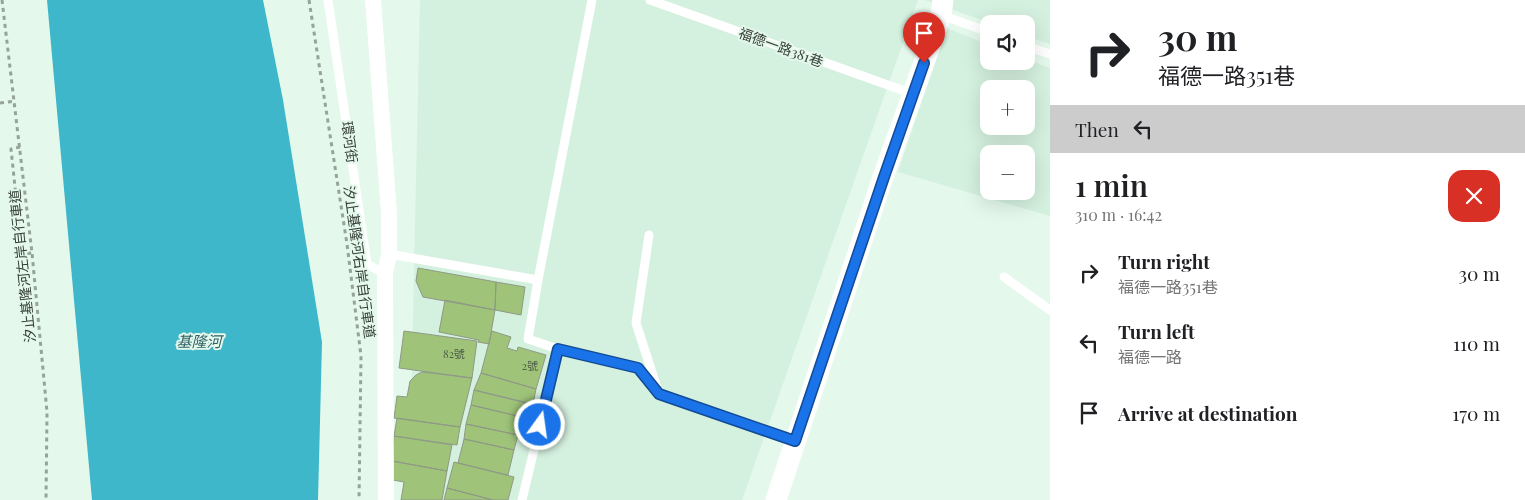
<!DOCTYPE html>
<meta charset="utf-8">
<style>
body{margin:0;font-family:"Playfair Display","Noto Sans TC",serif;background:#f2f2f2;color:#202124;height:100vh;display:flex;flex-direction:column;font-size:19px;white-space:nowrap}
*{box-sizing:border-box;margin:0}
p{font-size:16px;color:#757577}
.icon{flex:none;width:28px;height:28px;fill:none;stroke:currentColor;stroke-width:2;stroke-linecap:round;stroke-linejoin:round}
.map{position:relative;flex:1;overflow:hidden}
.details{display:flex;flex-direction:column;background:#fff;width:475px}
.details>*{flex:none}
.banner{background:#fff;color:#202124;overflow:hidden}
.controls{position:absolute;left:980px;top:15px;display:grid;gap:10px}
.controls a{display:grid;place-items:center;width:55px;height:55px;border-radius:10px;background:#fff;box-shadow:0 5px 20px #0002;font-size:25px}
.pin{position:absolute;display:grid;place-items:center;width:42px;height:42px;color:#fff;margin:-51px -21px;border-radius:50% 50% 50% 0;rotate:-45deg;box-shadow:0 0 5px #0007}
.pin .icon{rotate:45deg}
.me{position:absolute;width:55px;margin:-28px;rotate:14deg;stroke-linejoin:round;filter:drop-shadow(0 0 4px #0008)}
.turn{display:flex;align-items:center;gap:18px;height:105px;padding:0 25px;font-size:22px}
.turn .icon{width:65px;height:65px;stroke-width:2.5}
.turn b{display:block;font-size:35px;line-height:42px}
.then{display:flex;align-items:center;height:48px;padding:0 25px;background:#0003;gap:10px;font-size:19px}
.round{display:grid;place-items:center;flex:none;width:52px;height:52px;border-radius:15px;background:#f2f2f2}
.overview{display:flex;align-items:center;justify-content:space-between;height:85px;padding:0 25px}
h1{font-size:30px;font-weight:600;line-height:38px}
ul{padding:0;list-style:none}
li{display:flex;align-items:center;gap:15px;height:70px;padding:0 25px}
li div{flex:1}
li b{display:block;font-size:19px}
li em{font-style:normal}
main{display:flex;flex:1;min-height:0}
.map>svg:first-child{display:block}
.built{fill:#d4f0de;fill-rule:evenodd}
.water{fill:#3eb7ca}
.building{fill:#9ec379;stroke:#8f9987}
.lines{fill:none;stroke-linecap:round;stroke-linejoin:round}
.path{stroke:#95a39a;stroke-width:3;stroke-dasharray:4 4;stroke-linecap:butt}
.service{stroke:#fff;stroke-width:9}
.minor{stroke:#fff;stroke-width:16}
.tertiary{stroke:#fff;stroke-width:21}
.route-casing{stroke:#114b97;stroke-width:12}
.route{stroke:#1a73e8;stroke-width:9}
.labels{text-anchor:middle;dominant-baseline:central;stroke-width:4;stroke-linejoin:round;paint-order:stroke}
.number-label{font-size:11px;fill:#516049}
.street-label{font-size:14px;fill:#373f39;stroke:#e4f8eb}
.water-label{font-size:15px;font-style:italic;fill:#2e6068;stroke:#e4f8eb}
</style>
<main>
<div class="map">
<svg width="1050" height="500" viewBox="0 0 1050 500">
<rect width="100%" height="100%" fill="#e4f8eb"/>
<!-- built -->
<path class="built" d="M420 0H918L742 500H409Z
M925 0H1050V44L1026 36V24H993Z
M947 28 989 45V61H1026V59L1050 68V216L898 172ZM989 89H1026V126H989ZM989 154H1026V191H989Z"/>
<!-- water -->
<path class="water" d="M47 0H263L283 100 322 342 318 500H92Z"/>
<!-- building -->
<path class="building" d="M418 268 496 282 495 310 423 297 416 281Z
M496 282 525 287 521 315 495 310Z
M445 300 495 310 489 344 478 342 479 340 439 332Z
M404 331 477 341 472 378 399 368Z
M492 331 511 337 507 348 517 351 518 347 546 355 536 389 481 373Z
M422 372 472 378 460 427 394 418 397 396 407 397 410 381 416 375Z
M481 373 536 389 533 404 474 390Z
M474 390 526 403 522 417 471 405Z
M471 405 522 417 518 435 466 424Z
M397 418 460 427 457 445 394 436Z
M466 424 518 435 514 450 464 439Z
M394 436 452 445 447 471 392 461Z
M464 439 514 450 508 475 458 463Z
M392 461 447 471 442 500H401L404 482 393 480Z
M454 462 514 477 508 500H493L447 488Z
M447 488 493 500H444Z"/>
<g class="lines">
<!-- path -->
<path class="path" d="M2 0 32 253 47 412 46 500
M309 0 347 244 361 356 359 500
M0 103 15 101
M20 147 11 149 22 254 32 253"/>
<!-- service -->
<path class="service" d="M328 0 367 264 385 274
M592 0 538 280 528 339 558 349 639 367 659 394
M650 0 913 94
M941 15 989 32
M1026 46 1050 54
M649 235 636 323 659 394 795 441
M389 254 538 280
M1004 277 1050 310
M522 500 558 349"/>
<!-- minor -->
<path class="minor" d="M373 0 389 213V254L385 274 386 500"/>
<!-- tertiary -->
<path class="tertiary" d="M776 500 883 177 941 15 943 0"/>
</g>
<g class="lines">
<defs>
<path id="route" d="M540 425 558 349 638 368 659 394 795 441 884 177 924 63"/>
</defs>
<!-- route casing -->
<use href="#route" class="route-casing"/>
<!-- route -->
<use href="#route" class="route"/>
</g>
<g class="labels">
<!-- number labels -->
<g class="number-label">
<text x="454" y="353">82號</text>
<text x="530" y="365">2號</text>
</g>
<!-- street labels -->
<g class="street-label">
<text transform="translate(781 47) rotate(20)">福德一路381巷</text>
<text transform="translate(350 142) rotate(82)">環河街</text>
<text transform="translate(360 262) rotate(82)">汐止基隆河右岸自行車道</text>
<text transform="translate(22 266) rotate(-96)">汐止基隆河左岸自行車道</text>
</g>
<!-- water labels -->
<g class="water-label">
<text x="199" y="341">基隆河</text>
</g>
</g>
</svg>
<div class="controls">
<a><svg class="icon" aria-label="sound" viewBox="0 0 24 24"><path d="M4 9h4l5-4v14l-5-4H4zM17 9q2 3 0 6"/></svg></a>
<a>+</a>
<a>−</a>
</div>
<div class="pin" style="left:924px;top:63px;background:#d93025"><svg class="icon" aria-label="arrive" viewBox="0 0 24 24"><path d="M6 21V4h12l-3 4 3 4H6"/></svg></div>
<svg class="me" style="left:540px;top:425px" viewBox="-20 -20 40 40"><circle r="17" fill="#1a73e8" stroke="#fff" stroke-width="3"/><path d="M0-11L8 9 0 5-8 9z" fill="#fff"/></svg>
</div>
<section class="details">
<div class="banner">
<div class="turn"><svg class="icon" aria-label="right" viewBox="0 0 24 24"><path d="M7 20v-9h11M14 6l5 5-5 5"/></svg><div><b>30 m</b>福德一路351巷</div></div>
<div class="then">Then<svg class="icon" aria-label="left" viewBox="0 0 24 24"><path d="M17 20v-9H6M10 6l-5 5 5 5"/></svg></div>
</div>
<div class="overview"><div><h1>1 min</h1><p>310 m · 16:42</p></div><a class="round" style="background:#d93025;color:#fff"><svg class="icon" aria-label="close" viewBox="0 0 24 24"><path d="M6 6l12 12M18 6L6 18"/></svg></a></div>
<ul>
<li><svg class="icon" aria-label="right" viewBox="0 0 24 24"><path d="M7 20v-9h11M14 6l5 5-5 5"/></svg><div><b>Turn right</b><p>福德一路351巷</p></div><em>30 m</em></li>
<li><svg class="icon" aria-label="left" viewBox="0 0 24 24"><path d="M17 20v-9H6M10 6l-5 5 5 5"/></svg><div><b>Turn left</b><p>福德一路</p></div><em>110 m</em></li>
<li><svg class="icon" aria-label="arrive" viewBox="0 0 24 24"><path d="M6 21V4h12l-3 4 3 4H6"/></svg><div><b>Arrive at destination</b></div><em>170 m</em></li>
</ul>
</section>
</main>
